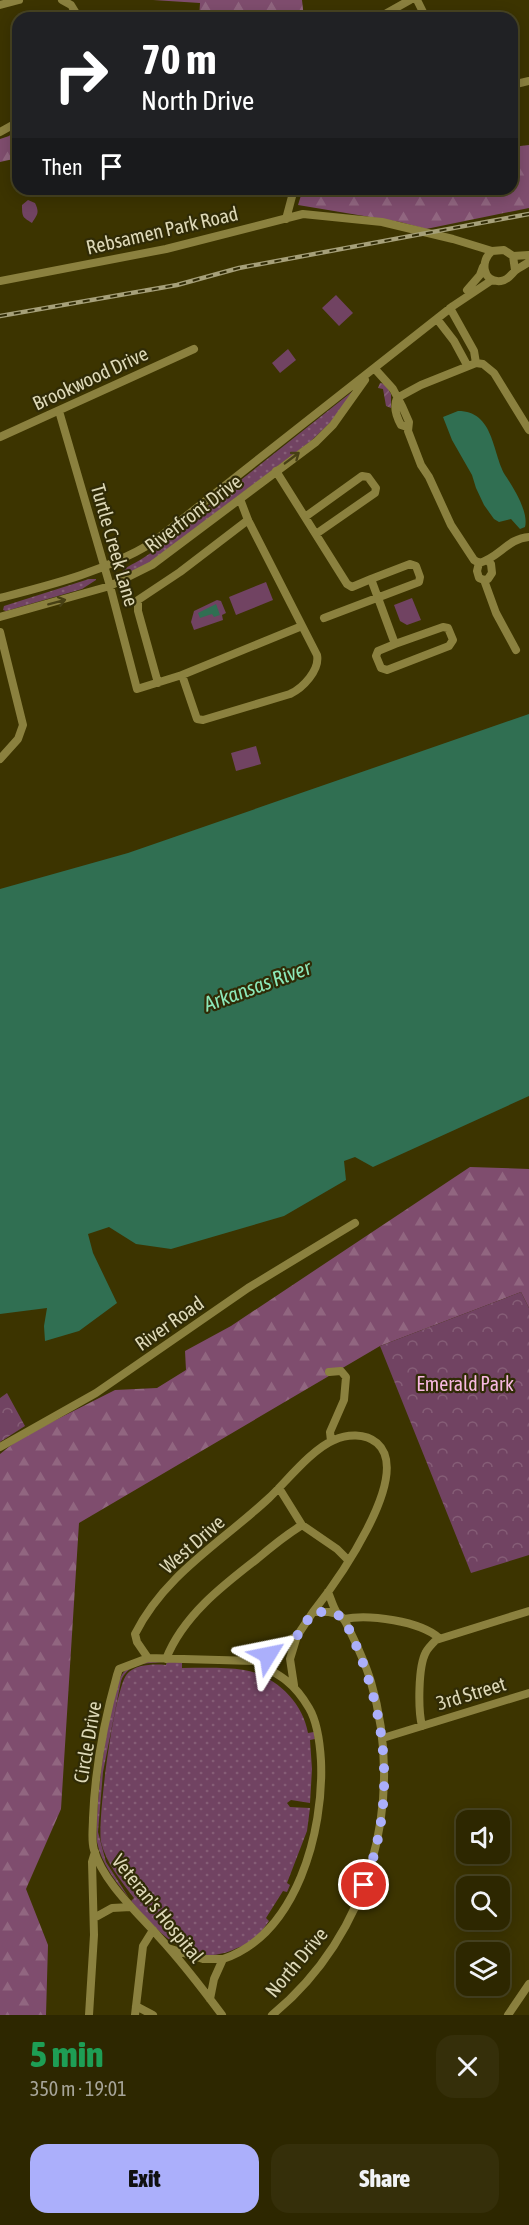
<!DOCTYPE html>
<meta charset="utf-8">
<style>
body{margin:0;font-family:"Asap Condensed",sans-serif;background:#352f0a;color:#f1f3f6;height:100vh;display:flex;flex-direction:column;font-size:22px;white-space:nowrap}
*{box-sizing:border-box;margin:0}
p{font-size:20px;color:#a7a599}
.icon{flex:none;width:33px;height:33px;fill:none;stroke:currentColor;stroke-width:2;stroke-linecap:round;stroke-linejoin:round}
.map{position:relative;height:2015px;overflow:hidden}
.side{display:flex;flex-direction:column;background:#2d2700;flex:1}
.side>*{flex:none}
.top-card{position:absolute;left:12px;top:12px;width:506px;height:183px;border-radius:18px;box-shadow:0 3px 15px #0003,0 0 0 2px #484422;background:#202124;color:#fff;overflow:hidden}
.fabs{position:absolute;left:456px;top:1810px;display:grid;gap:12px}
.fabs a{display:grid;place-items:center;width:54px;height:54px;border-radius:12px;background:#2d2700;box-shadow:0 3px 15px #0003,0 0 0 2px #484422;font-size:30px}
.pin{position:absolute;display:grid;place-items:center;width:51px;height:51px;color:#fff;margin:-26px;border:3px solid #fff;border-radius:50%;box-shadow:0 2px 6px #0007}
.me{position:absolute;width:66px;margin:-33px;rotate:55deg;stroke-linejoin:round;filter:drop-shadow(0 0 4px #0008)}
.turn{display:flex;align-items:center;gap:21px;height:126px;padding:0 30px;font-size:27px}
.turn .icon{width:78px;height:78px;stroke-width:2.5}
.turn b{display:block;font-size:42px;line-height:51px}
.then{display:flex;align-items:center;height:57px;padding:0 30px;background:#0003;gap:12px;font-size:22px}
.round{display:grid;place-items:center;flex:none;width:63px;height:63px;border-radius:18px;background:#352f0a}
.head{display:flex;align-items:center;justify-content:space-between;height:102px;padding:0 30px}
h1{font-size:36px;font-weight:800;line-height:45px;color:#1e9e55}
.primary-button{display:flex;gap:12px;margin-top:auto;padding:12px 30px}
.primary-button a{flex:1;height:69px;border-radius:18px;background:#abaffb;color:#111;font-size:24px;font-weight:800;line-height:69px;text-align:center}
.primary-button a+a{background:#352f0a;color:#f1f3f6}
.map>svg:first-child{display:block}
.grass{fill:url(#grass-dots)}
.forest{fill:url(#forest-firs)}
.park{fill:url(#park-crowns)}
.garden{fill:url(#garden-furrows)}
.pitch{fill:#714362}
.water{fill:#306f52}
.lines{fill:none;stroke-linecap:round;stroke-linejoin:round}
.minor{stroke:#8b813f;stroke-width:8}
.rail-casing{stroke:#a6a079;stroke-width:4.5}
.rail{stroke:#302b06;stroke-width:2;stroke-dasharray:7;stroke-linecap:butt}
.oneway{stroke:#474014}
.route{stroke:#abaffb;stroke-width:10;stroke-dasharray:0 18}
.labels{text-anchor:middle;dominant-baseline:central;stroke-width:4.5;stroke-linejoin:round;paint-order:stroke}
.street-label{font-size:20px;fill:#ddd8b7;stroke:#302b06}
.park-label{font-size:20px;fill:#f8b9e1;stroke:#302b06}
.water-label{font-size:21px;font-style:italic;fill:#8ce8b9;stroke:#302b06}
</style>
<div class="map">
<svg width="529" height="2015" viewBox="0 0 529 2015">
<defs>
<pattern id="grass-dots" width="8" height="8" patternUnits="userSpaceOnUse" patternTransform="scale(1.5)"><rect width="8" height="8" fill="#714362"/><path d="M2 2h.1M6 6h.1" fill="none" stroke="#855d76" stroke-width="1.8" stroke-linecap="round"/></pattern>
<pattern id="forest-firs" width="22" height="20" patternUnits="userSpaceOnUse" patternTransform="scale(1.5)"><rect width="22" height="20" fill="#7f4d6e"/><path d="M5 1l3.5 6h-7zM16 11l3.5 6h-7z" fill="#916680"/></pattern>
<pattern id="park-crowns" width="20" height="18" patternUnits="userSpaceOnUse" patternTransform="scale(1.5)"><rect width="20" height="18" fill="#714362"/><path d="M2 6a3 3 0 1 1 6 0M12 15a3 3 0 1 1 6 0" fill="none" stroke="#855d76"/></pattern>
<pattern id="garden-furrows" width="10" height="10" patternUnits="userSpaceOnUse" patternTransform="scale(1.5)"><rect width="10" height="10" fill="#714362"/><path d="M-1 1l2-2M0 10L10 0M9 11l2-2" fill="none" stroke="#855d76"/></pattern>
</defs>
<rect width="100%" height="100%" fill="#3c3400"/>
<!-- grass -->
<path class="grass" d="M353 391 336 417 311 441 144 567 120 575V573C126 567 133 564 140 560 158 549 174 535 189 521Z
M89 579H96V580L82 589 6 611 3 610 4 606Z
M147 1661 164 1663C147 1662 128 1663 121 1681L103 1772 98 1832 106 1862 129 1898C116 1882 101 1863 97 1842 93 1819 109 1690 123 1673 129 1666 138 1664 147 1661Z
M167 1661 182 1662V1668C203 1668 224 1667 244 1670 275 1675 303 1702 308 1733L314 1732 315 1739 310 1740 312 1769 310 1803 291 1800 287 1803 290 1807 310 1808 307 1831 287 1883 290 1885 287 1892 283 1891 266 1918 269 1921C264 1927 260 1936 254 1940 250 1944 243 1946 237 1948 191 1971 159 1933 131 1901L134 1898C121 1881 106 1863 101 1842 97 1821 114 1689 127 1674 136 1664 154 1664 166 1665Z"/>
<!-- forest -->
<path class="forest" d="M153 0H302L304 18H199L200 3Z
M18 128V158L0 162V139L9 136Z
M529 145V208L426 229 400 222 298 205 303 189H512V147Z
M470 1167 529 1169V1308L521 1292 380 1346 79 1523 61 1809 26 1889 48 1945 46 2015H0V1454L20 1438 115 1390 157 1388 186 1370 185 1351 231 1326Z"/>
<!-- park -->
<path class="park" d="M521 1292 529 1308V1555L471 1573 380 1346Z
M7 1393 25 1426 0 1442V1398Z"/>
<!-- garden -->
<path class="garden" d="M380 383 385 384 391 394V408L386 406 383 389 378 388Z"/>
<!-- pitch -->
<path class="pitch" d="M28 200 35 203C40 213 37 215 32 223 23 217 22 218 22 205Z
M336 295 353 313 339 326 322 308Z
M288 349 296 360 280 373 272 363Z
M266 582 273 600 236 615 229 597Z
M412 598 421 620 407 625 400 621 394 605Z
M217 600 221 601 226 613 222 615 223 620 194 630 191 622 194 611Z
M256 746 261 764 236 771 231 753Z"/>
<!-- water -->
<path class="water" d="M458 411C494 411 492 452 505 475 513 487 529 512 525 527L520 529 511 519 499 522 494 519 484 505 476 488 472 475 452 440 443 417Z
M216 604 220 615 214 617 212 614 200 618 198 613Z
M529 714V1096L373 1167 355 1157 344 1161 346 1180 284 1216 171 1249 136 1244 109 1227 88 1234 93 1253 117 1303 79 1331 45 1341 44 1326 47 1308 0 1314V889L128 853Z"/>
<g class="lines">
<!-- minor -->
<path class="minor" d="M62 0 71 5 79 18
M417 0 426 18
M0 5 19 0
M378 18 410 0
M512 85 529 81
M0 132 18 122
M286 219 294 189
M513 256 529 255
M515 270 513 256 504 250 492 251C480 260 482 283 501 281 509 280 511 274 516 270 520 267 525 265 529 262
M0 281 166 249 303 214 382 222 453 239 492 251
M467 290 480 275 483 267
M450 308 474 351 476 363
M437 319 454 341 467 365
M375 369 393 389 402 406 409 422 408 431 421 465 429 477 451 525 474 560 479 563C499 558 508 538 529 537
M59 411 110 586 137 689 182 675
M407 427 401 425C396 416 393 407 397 398L421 385 476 363 483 364 494 373 529 430
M0 437 194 349
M276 471 347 584 352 587 371 579 395 644 443 627 448 628 453 640 449 646 387 670 381 668 376 656 378 651 395 644
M240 499 248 520 317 655C320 670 303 688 290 694L203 720 197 719 182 675 302 626
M305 517 362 476 368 477 376 488 375 493 316 534
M479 563 477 571 479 578 484 580 496 613 516 650
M484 580 488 579 492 573 491 564 488 561
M0 598C54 584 103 572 152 543L453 306 492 280
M0 617 110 586 152 565 316 442 333 425 365 380
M324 618 419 582 420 577 416 566 410 564 371 579
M0 632 23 725 18 739 0 759
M158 683 138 611V600L180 572 248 520
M329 1372 341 1371 346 1377 344 1400 330 1432 331 1441
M0 1447 96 1393 248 1288 355 1223
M279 1488 302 1525 337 1549 348 1560
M344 1619C369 1614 420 1621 439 1638
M148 1658 137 1642 135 1634C165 1574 222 1542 269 1498 286 1482 312 1449 334 1440 347 1434 365 1433 377 1443 414 1475 335 1584 313 1612
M166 1659C183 1616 222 1586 257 1559 271 1547 286 1535 302 1525
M294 1685 290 1659 297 1636
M422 1726C418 1710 418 1666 426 1652 428 1648 432 1644 436 1640L529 1611
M383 1738 529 1693
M94 1918 112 1908 131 1907
M171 1949 203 1959H223
M210 1999 214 1979 223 1959C297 1934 324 1831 321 1761 320 1744 318 1723 309 1708 294 1682 280 1675 254 1661
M136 2006 153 2015
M89 2015 94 1935 92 1862 95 1852
M135 2015 143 1946 153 1930
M222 2015C202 1988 182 1962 159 1937 138 1913 103 1882 94 1850 91 1840 93 1829 93 1818 95 1770 104 1721 117 1675L119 1669 148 1658 254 1661 268 1655 281 1644 297 1636 313 1612H329L338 1614
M272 2015C370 1935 406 1801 371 1682 365 1662 355 1641 346 1623 344 1618 340 1616 337 1613 333 1607 331 1599 328 1592
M508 2015 529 1984"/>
<defs>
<path id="rail" d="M0 316 177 285 239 268 529 214"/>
</defs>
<!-- rail casing -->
<use href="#rail" class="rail-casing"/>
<!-- rail -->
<use href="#rail" class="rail"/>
</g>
<!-- one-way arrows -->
<defs><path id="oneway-shaft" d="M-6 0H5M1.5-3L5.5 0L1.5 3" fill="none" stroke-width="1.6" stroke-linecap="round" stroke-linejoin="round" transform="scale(1.5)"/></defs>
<g class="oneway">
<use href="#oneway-shaft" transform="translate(292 458) rotate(-37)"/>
<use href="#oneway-shaft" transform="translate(57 602) rotate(-15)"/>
</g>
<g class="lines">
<!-- route -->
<path class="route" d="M268 1655 281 1644 297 1636 313 1612C325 1612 334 1611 344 1619 386 1703 399 1796 364 1885"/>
</g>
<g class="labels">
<!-- street labels -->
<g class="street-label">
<text transform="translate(162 230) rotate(-13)">Rebsamen Park Road</text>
<text transform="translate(90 378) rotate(-25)">Brookwood Drive</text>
<text transform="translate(193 513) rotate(-37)">Riverfront Drive</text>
<text transform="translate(115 545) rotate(74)">Turtle Creek Lane</text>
<text transform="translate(169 1323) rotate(-35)">River Road</text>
<text transform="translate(192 1544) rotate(-41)">West Drive</text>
<text transform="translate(471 1693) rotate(-17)">3rd Street</text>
<text transform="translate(87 1742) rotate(-80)">Circle Drive</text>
<text transform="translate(158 1908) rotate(51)">Veteran's Hospital</text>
<text transform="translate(296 1962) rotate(-50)">North Drive</text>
</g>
<!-- park labels -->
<g class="park-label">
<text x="465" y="1383">Emerald Park</text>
</g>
<!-- water labels -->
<g class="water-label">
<text transform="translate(257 985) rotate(-20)">Arkansas River</text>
</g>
</g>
</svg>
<div class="fabs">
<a><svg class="icon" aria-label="sound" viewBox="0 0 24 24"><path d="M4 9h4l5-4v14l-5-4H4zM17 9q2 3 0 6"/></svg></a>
<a><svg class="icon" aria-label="search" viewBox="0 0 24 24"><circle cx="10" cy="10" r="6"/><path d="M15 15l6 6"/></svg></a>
<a><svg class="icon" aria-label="layers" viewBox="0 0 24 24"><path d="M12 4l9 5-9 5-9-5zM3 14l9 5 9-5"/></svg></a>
</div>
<div class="pin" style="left:364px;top:1885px;background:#d93025"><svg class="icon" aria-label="arrive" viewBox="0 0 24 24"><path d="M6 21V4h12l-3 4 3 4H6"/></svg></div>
<svg class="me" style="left:268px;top:1655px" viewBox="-20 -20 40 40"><path d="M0-17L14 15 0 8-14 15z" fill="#abaffb" stroke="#fff" stroke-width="4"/></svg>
<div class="top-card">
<div class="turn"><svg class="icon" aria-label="right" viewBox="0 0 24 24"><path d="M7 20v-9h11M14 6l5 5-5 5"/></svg><div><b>70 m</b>North Drive</div></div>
<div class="then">Then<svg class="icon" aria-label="arrive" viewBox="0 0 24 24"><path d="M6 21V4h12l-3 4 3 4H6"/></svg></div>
</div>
</div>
<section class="side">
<div class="head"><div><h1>5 min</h1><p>350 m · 19:01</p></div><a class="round"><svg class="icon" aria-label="close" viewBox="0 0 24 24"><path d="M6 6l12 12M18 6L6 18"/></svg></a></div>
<div class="primary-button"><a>Exit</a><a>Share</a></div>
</section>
